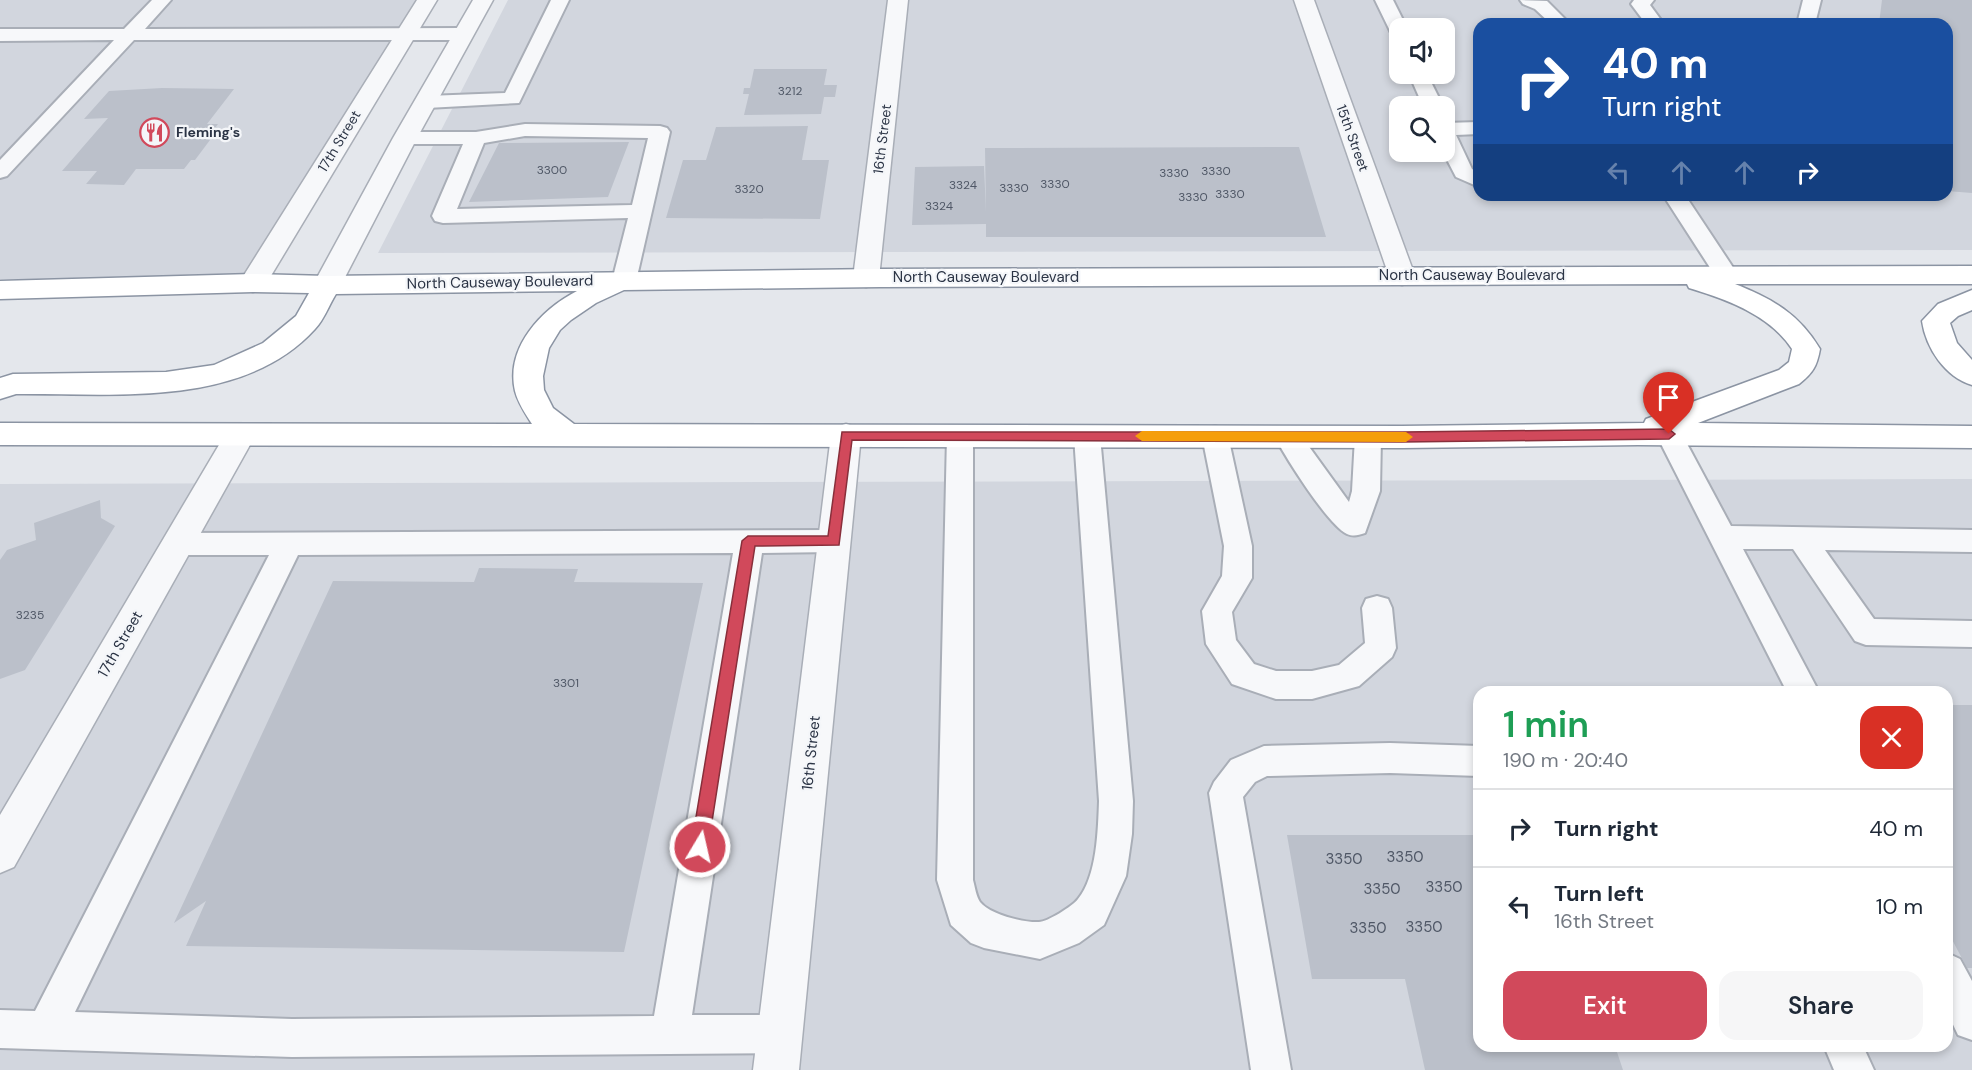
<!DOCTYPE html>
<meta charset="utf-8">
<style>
body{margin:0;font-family:"DM Sans",sans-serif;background:#f6f6f7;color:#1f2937;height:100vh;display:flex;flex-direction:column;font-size:22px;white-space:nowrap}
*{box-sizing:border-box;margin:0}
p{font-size:20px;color:#747a83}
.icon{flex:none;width:33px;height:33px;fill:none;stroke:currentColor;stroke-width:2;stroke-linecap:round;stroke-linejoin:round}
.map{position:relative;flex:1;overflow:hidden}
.panel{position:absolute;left:1473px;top:686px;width:480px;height:366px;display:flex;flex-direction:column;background:#fff;border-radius:18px;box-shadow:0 3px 9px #0003}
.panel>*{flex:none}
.banner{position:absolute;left:1473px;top:18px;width:480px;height:183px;border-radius:18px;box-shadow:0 3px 9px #0003;background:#1a4fa0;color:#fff;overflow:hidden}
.controls{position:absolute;left:1389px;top:18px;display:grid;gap:12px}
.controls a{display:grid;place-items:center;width:66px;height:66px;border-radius:12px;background:#fff;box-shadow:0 3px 9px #0003;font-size:30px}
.pin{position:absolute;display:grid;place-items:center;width:51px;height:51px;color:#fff;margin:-62px -26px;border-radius:50% 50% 50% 0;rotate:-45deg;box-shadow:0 0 6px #0007}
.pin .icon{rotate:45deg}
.me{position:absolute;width:66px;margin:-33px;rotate:9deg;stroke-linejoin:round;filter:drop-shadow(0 0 4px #0008)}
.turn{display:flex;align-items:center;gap:21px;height:126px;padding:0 30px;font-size:27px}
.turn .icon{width:78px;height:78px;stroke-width:2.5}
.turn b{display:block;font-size:42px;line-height:51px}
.lanes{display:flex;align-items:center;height:57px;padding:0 30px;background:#0003;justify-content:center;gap:30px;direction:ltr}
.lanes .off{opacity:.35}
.round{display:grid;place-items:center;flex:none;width:63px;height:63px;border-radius:18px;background:#f6f6f7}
.overview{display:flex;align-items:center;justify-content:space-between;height:102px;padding:0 30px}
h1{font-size:36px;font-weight:600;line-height:45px;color:#1e9e55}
.cta{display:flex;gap:12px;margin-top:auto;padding:12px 30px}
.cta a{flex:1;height:69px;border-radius:18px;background:#d1495b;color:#fff;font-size:24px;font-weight:600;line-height:69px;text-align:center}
.cta a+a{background:#f6f6f7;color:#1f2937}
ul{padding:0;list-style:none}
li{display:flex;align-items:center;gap:18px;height:78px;padding:0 30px;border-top:2px solid #e0e1e3}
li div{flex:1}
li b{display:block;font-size:22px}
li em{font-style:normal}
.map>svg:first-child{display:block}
.built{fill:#d2d6de;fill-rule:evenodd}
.building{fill:#bbc0ca}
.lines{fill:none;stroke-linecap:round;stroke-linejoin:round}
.lane-casing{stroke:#a9aeb7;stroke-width:4}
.street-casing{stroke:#a9aeb7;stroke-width:3}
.highway-casing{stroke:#8b94a3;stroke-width:3}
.lane{fill:#f7f8fa;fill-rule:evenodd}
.street{fill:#f7f8fa;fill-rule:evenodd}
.highway{fill:#fff;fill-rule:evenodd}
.route{fill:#d1495b;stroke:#882f3b;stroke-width:1.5}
.slow{fill:#f59e0b}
.labels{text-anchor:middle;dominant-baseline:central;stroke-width:4.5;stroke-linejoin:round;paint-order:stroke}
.number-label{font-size:12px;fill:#4f5766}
.far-poi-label{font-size:14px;font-weight:bold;fill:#2b3445;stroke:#f4f6f9;text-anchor:start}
.far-street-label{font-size:14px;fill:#2b3445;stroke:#f4f6f9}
.street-label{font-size:15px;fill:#2b3445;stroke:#f4f6f9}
.near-number-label{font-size:15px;fill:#4f5766}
</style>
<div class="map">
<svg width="1972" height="1070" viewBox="0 0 1972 1070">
<rect width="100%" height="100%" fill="#e4e7ec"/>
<!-- built -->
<path class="built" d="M0 0H438L253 283 0 279Z
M508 0H1972V250L378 253ZM1479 24H1947V195H1479ZM1400 28H1444V74H1400ZM1400 106H1444V152H1400Z
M1972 479V1070H0V484ZM1479 692H1947V1046H1479Z"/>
<!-- building -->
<path class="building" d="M1882 0H1972V193L1947 191V24H1879Z
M754 69H827L824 85H837L835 97H824L821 114 744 115 749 94H743L744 88H750Z
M162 88 234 89 207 124H218L207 139 210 140 195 160H191L184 169H136L124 185 86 184 97 171H62L108 118 84 119 109 91Z
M808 126 802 160H829L820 219 666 218 683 160H706L716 127Z
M629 142 608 197 469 202 499 143Z
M1299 147 1326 237H986V224L912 225 915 167 984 166 986 212 985 148Z
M100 500 101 518 115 526 25 670 0 679V560L7 550 36 540 34 523Z
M479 568 578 569 574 582 703 583 624 952 186 946 206 901 174 923 333 581 474 582Z
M1947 705H1972V968H1967L1947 930Z
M1287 835H1479V1046H1615L1623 1070H1425L1405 979H1312Z"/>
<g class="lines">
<defs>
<path id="lane" d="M152 0H171L145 29 464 28 470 30 473 34 470 38 464 40H134L7 176 0 178V160L114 40 0 41V29H124Z
M551 0H569L519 103 427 108 420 106 417 102 420 98 427 96 505 93Z
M1375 0H1393L1407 28H1400V38L1394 37 1391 33Z
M1520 0 1547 1 1570 24H1551L1535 9 1523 4Z
M1634 0H1654L1650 5 1664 24H1646L1631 4Z
M1803 0H1821L1815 24H1797Z
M1409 74H1427L1443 106H1423Z
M1479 122V134L1456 135 1472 169 1479 173V187L1456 177 1443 152 1444 123Z
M525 124 660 126 667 128 670 132 636 281 632 286 624 289 616 286 612 281 628 218 443 223 435 221 432 216 463 144H405L398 142 395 138 398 134 405 132H476ZM525 136 648 138 632 205 457 209 484 143Z
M1663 195H1685L1738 275 1734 280 1726 282 1718 280Z
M1669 424 1678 427 1731 526 1972 530V552L1825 550 1874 619 1972 621V647L1866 645 1855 641 1793 549H1743L1819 692H1787L1656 434 1660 427Z
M960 426 969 429 973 436V880C975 887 976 896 980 902 989 914 1024 923 1039 922 1047 922 1073 906 1078 899 1097 876 1098 830 1099 801L1074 436 1078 429 1087 426 1096 429 1100 436 1133 801 1132 834 1126 876 1104 925 1079 943 1040 959 984 948 971 943 951 925 937 880 947 436 951 429Z
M1215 426 1224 429 1228 436 1252 546V578L1232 612 1236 640 1254 664 1276 671H1312L1339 665 1365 643 1362 608 1366 599 1377 596 1388 599 1392 608 1396 648 1392 657 1359 686 1312 699H1276L1232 684 1206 644 1202 611 1222 576 1224 546 1202 436 1206 429Z
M1288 427 1297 430 1349 502 1352 491 1355 437 1359 430 1368 427 1377 430 1381 437 1380 491 1365 533C1358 535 1354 537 1347 534 1328 525 1286 458 1275 437L1279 430Z
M834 530 844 533 848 541 844 549 834 552 762 553 692 1015H780L794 1020 799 1034 794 1048 780 1053 292 1057 0 1048V1010L35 1011 269 555H177L167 552 163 544 167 536 177 533ZM733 553 654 1016 292 1019 75 1012 298 555Z
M1390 743 1479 746V776L1390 773 1267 776 1255 782 1243 797 1291 1070H1251L1209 793 1214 782 1231 760 1264 746Z
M1947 953 1960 959 1972 981V1040L1958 1035 1947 1012Z
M1824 1046H1863L1874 1070H1834Z"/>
<path id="street" d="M417 0H437L263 289 253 292 243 289 239 283Z
M473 0H493L417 138 341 285 337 291 327 294 317 291 313 285 393 138Z
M888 0H908L879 278 876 284 866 287 856 284 853 278Z
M1294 0H1314L1415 276 1412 282 1402 285 1392 282 1389 276Z
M846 424 857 427 861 435 799 1070H753L831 435 835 427Z
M240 425 251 428 255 436 14 867 0 873V815L229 428Z"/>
<path id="highway" d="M1972 266V284H1735C1773 299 1799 314 1820 349 1817 366 1813 373 1799 384L1698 423 1972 426V448L1638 445 1402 448 0 445V423L532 424C525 413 518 403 515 391 505 347 542 309 577 291L336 294C329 305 324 320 315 329 242 409 114 393 16 394L0 399V378L13 374 166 372 214 365 263 343 296 316 309 293 253 292 0 299V281L253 274 327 276 880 269ZM1687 284 1689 288C1726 299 1770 315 1792 349L1789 362 1779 370 1646 419 1644 423 1402 426 574 424 553 408 544 390 543 376 549 348 560 330 571 320 596 303 624 290 880 287Z
M1972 290V310L1958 316 1950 323 1957 343 1972 360V385C1945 377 1926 348 1922 321L1938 304Z"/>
</defs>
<!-- lane casing -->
<use href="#lane" class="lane-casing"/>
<!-- street casing -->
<use href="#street" class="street-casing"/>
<!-- highway casing -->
<use href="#highway" class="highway-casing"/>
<!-- lane -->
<use href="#lane" class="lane"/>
<!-- street -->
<use href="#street" class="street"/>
<!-- highway -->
<use href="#highway" class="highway"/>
</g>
<!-- route -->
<path class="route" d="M1669 429 1675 434 1669 439 1402 442 852 440 839 545 755 546 708 847 706 852 700 855 694 852 691 847 742 541 748 536H828L842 432H1402Z"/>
<!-- slow -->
<path class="slow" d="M1142 431 1406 432 1413 437 1406 442 1142 441 1135 436Z"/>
<!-- icons -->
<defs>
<symbol id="restaurant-ring" viewBox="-11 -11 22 22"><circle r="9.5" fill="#f4f6f9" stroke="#d1495b" stroke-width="1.5"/><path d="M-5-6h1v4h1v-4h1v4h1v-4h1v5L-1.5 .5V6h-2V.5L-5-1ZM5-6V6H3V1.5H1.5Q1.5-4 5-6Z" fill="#d1495b"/></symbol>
</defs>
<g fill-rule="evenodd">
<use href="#restaurant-ring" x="138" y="116" width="33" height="33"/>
</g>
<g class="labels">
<!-- number labels -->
<g class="number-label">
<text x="790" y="91">3212</text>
<text x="552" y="170">3300</text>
<text x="1216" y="171">3330</text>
<text x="1174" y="173">3330</text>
<text x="1055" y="184">3330</text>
<text x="963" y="185">3324</text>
<text x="1014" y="188">3330</text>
<text x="749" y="189">3320</text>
<text x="1230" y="194">3330</text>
<text x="1193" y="197">3330</text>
<text x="939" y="206">3324</text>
<text x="30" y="615">3235</text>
<text x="566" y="683">3301</text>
</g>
<!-- far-poi labels -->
<g class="far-poi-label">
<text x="176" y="132">Fleming's</text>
</g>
<!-- far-street labels -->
<g class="far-street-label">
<text transform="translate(1353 138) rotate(70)">15th Street</text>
<text transform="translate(882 139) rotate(-83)">16th Street</text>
<text transform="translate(339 141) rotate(-59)">17th Street</text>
</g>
<!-- street labels -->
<g class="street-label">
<text x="1472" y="275">North Causeway Boulevard</text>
<text x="986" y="277">North Causeway Boulevard</text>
<text transform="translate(500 282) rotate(-1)">North Causeway Boulevard</text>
<text transform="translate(120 644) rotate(-60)">17th Street</text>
<text transform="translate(811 753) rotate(-84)">16th Street</text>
</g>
<!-- near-number labels -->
<g class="near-number-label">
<text x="1405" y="857">3350</text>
<text x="1344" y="859">3350</text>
<text x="1444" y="887">3350</text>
<text x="1382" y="889">3350</text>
<text x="1424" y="927">3350</text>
<text x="1368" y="928">3350</text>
</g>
</g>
</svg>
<div class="controls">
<a><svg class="icon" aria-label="sound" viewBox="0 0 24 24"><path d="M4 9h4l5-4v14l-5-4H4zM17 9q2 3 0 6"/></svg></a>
<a><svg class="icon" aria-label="search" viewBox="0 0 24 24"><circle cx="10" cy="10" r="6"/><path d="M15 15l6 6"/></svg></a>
</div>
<div class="pin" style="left:1669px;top:434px;background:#d93025"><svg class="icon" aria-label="arrive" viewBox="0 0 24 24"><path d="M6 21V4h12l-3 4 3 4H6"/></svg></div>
<svg class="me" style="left:700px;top:847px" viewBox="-20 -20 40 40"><circle r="17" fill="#d1495b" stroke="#fff" stroke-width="3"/><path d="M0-11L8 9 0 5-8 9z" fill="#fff"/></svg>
<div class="banner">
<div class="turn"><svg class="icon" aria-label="right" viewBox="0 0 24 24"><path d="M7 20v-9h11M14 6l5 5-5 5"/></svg><div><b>40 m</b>Turn right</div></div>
<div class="lanes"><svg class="icon off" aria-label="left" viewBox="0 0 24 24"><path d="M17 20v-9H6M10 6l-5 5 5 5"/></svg><svg class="icon off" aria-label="ahead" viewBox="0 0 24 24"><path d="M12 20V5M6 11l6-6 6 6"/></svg><svg class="icon off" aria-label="ahead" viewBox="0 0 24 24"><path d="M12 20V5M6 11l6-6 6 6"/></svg><svg class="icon" aria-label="right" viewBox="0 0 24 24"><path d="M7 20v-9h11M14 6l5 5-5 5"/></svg></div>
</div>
<section class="panel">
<div class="overview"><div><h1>1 min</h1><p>190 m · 20:40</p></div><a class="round" style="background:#d93025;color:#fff"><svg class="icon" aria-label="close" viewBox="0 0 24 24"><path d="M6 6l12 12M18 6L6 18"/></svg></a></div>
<ul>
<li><svg class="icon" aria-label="right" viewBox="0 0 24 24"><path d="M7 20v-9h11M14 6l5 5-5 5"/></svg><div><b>Turn right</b></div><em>40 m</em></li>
<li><svg class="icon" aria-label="left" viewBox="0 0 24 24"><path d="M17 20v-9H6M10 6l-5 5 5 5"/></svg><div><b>Turn left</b><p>16th Street</p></div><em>10 m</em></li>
</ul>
<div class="cta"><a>Exit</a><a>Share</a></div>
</section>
</div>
